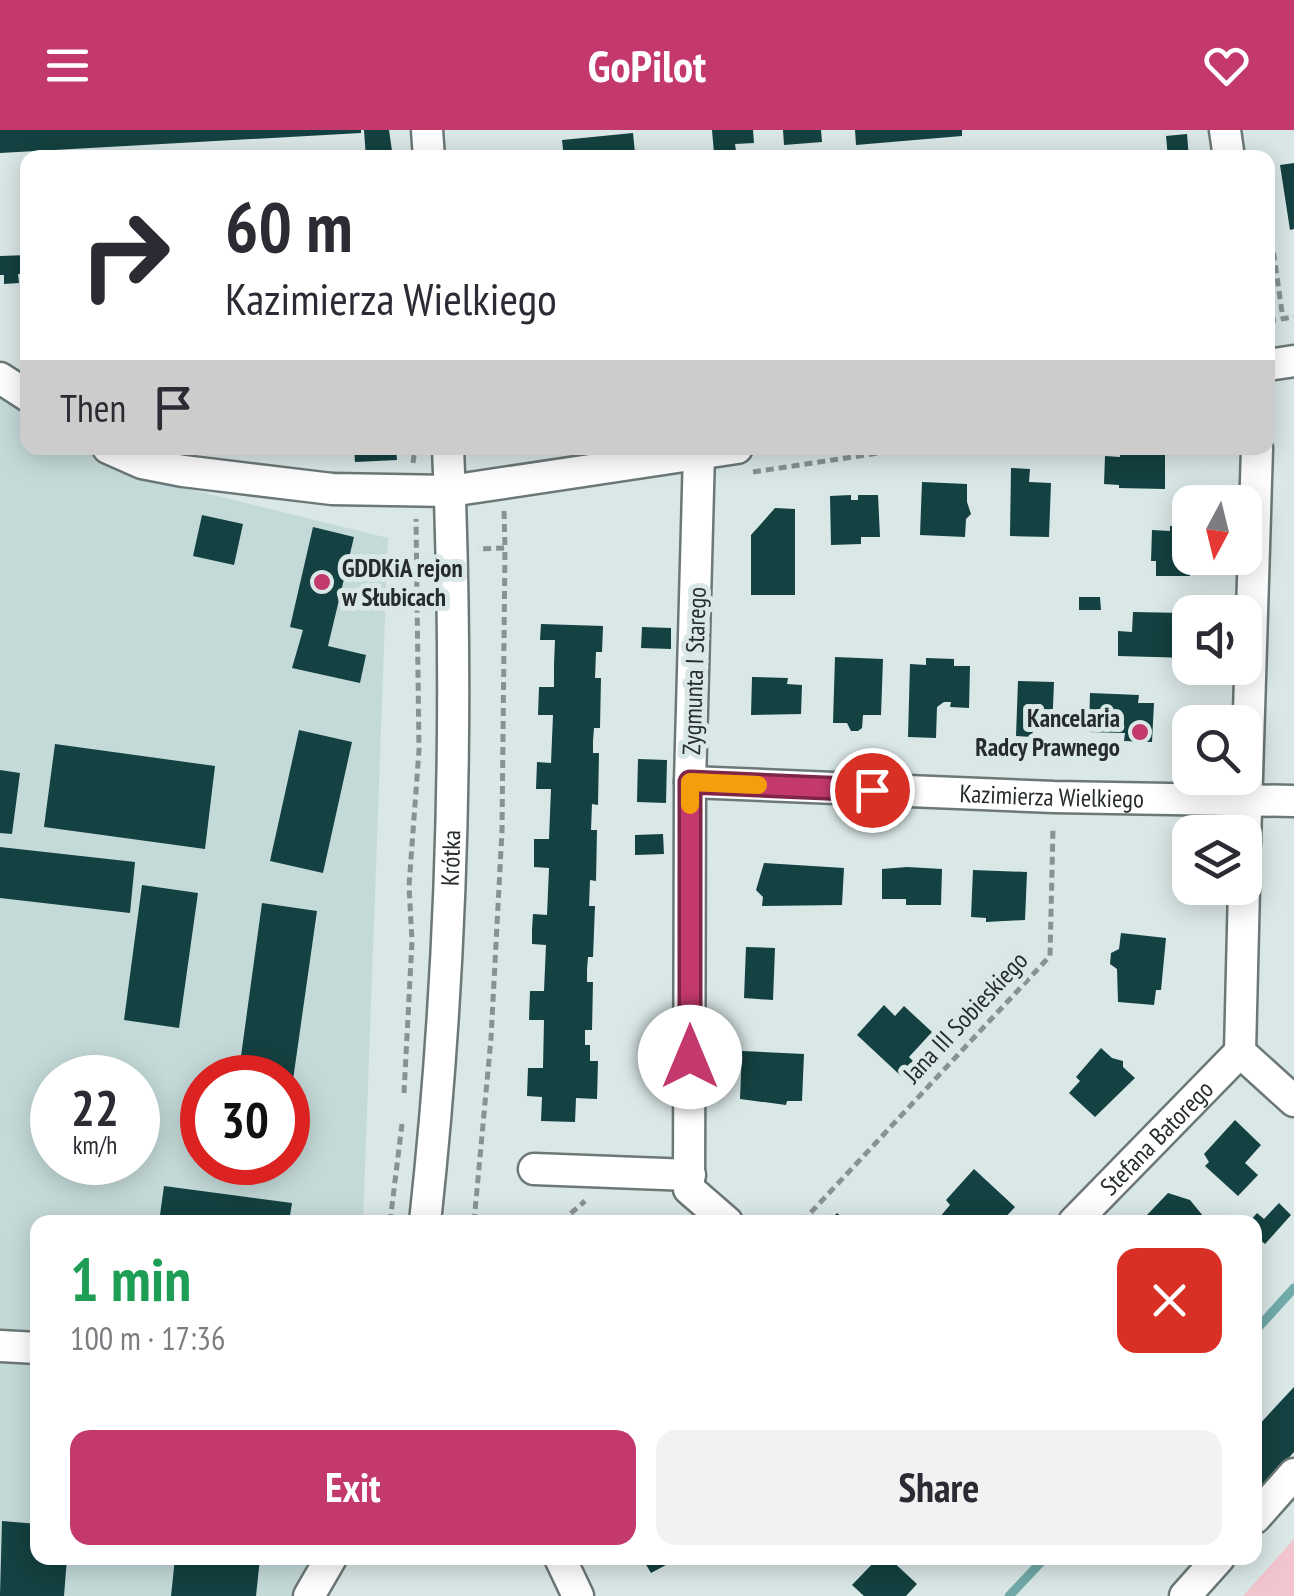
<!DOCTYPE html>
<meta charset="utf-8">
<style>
body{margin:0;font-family:"PT Sans Narrow",sans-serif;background:#f2f2f3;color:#2b2b33;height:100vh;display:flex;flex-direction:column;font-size:38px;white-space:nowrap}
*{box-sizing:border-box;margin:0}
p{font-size:32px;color:#7c7c81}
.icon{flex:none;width:55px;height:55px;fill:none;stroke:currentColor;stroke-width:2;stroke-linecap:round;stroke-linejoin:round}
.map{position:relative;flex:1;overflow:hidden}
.side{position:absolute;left:30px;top:1085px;width:1232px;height:350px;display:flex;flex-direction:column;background:#fff;border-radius:20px;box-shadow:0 5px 25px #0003}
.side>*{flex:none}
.top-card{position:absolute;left:20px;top:20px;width:1255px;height:305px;border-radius:20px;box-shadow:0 5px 25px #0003;background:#fff;color:#2b2b33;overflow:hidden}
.needle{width:65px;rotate:187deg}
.buttons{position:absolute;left:1172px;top:355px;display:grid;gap:20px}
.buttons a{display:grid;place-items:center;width:90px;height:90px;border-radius:20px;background:#fff;box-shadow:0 5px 25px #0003;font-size:50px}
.speed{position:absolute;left:30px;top:925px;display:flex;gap:20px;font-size:50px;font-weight:700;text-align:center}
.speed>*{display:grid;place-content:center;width:130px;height:130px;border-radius:50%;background:#fff;box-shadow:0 5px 25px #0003;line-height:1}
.speed small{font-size:25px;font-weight:400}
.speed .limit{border:15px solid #d22;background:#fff;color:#111}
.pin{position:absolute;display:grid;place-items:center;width:85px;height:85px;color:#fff;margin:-42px;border:5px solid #fff;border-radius:50%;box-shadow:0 2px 10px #0007}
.me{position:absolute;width:110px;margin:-55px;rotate:0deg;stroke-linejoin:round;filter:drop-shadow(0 0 8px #0008)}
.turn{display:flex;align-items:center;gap:35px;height:210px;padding:0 40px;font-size:45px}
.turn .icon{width:130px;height:130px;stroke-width:2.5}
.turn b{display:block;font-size:70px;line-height:85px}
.then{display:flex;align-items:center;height:95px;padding:0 40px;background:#0003;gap:20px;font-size:38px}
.round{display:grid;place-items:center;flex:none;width:105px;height:105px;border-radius:20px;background:#f2f2f3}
.summary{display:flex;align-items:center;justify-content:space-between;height:170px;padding:0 40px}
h1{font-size:60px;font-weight:800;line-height:75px;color:#1e9e55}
.action{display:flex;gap:20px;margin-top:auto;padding:20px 40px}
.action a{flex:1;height:115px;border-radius:20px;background:#c4396d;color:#fff;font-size:40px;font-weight:800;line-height:115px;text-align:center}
.action a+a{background:#f2f2f3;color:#2b2b33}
header{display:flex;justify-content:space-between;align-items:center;height:130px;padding:0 40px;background:#c4396d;color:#fff;font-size:45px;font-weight:800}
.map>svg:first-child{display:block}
.built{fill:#c4dad9;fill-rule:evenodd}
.green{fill:#f1c4ce}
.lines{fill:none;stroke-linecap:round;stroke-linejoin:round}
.stream{stroke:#70aaa9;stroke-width:9}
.building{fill:#144141}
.minor-casing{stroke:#6c7878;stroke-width:35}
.path{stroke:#889292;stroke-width:5;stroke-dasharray:8 5;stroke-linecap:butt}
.minor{stroke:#fff;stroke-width:30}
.route-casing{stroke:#7f2547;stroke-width:25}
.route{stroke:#c4396d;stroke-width:18}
.slow{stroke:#f59e0b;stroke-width:18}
.poi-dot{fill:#c4396d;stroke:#d9e7e6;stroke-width:4}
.labels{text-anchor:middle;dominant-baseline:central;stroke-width:10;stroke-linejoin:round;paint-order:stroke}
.poi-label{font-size:25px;font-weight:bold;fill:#262b2b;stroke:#d9e7e6;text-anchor:start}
.street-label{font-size:25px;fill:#262b2b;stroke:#d9e7e6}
</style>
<header><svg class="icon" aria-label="menu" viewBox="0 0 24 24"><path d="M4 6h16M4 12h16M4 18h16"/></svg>GoPilot<svg class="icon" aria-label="heart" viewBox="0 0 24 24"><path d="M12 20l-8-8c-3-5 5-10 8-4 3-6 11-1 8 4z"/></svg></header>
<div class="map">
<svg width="1294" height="1466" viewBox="0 0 1294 1466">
<rect width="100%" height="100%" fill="#d9e7e6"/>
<!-- built -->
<path class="built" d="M0 266 27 283 28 318H81L120 342 388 408 363 1092H38V1428H324L318 1466H0ZM52 948H138V1032H52ZM202 948H288V1032H202Z"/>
<!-- green -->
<path class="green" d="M1294 1409V1466H1243Z"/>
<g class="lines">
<!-- stream -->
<path class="stream" d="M1255 1201 1294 1158
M1009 1466 1045 1428"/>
</g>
<!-- building -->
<path class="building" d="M0 0H361V3L0 23Z
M364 0H389L393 28H366Z
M712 0H753L754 13 735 14 736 21 714 23Z
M783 0H821L822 12 784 15Z
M855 0H962V6L856 15Z
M633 3 635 23 640 28H564L562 10Z
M1187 4 1189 28H1168L1166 6Z
M1294 33V99L1290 100 1280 35Z
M28 125V144H18L19 153 4 154V145H0V126Z
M354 318H396L397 330 355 332Z
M1120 323 1165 324V359L1119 358V355L1104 354 1105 326 1120 327Z
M1011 338 1030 339 1029 352 1051 353 1049 407 1010 406Z
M922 352 967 354V372L971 384 966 389 965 407 920 405Z
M851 365V370H858V365H878L880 407H861V414L831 415 830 366Z
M775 378 795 379V465H751V405Z
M202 385 243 394 234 435 193 426Z
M1170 396H1184V401H1190V428H1195V432H1190V446H1156V431H1151L1152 400 1170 401Z
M313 397 354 407 328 516 366 525 360 553 292 538 303 500 290 497Z
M1079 467H1100L1101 480H1079Z
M1133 482 1185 483V509H1190V528L1118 526V501L1132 502Z
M541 494 603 496 602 522H596L595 548H601L600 598H594L593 611V623H599L598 675 592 674 591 700H597L596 751 590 750 589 776H595L593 827H588L587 840V852H593L592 900H585V915H590V931H598L597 969 576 968 575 992 541 991 542 967 527 966 528 938H543L544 890H529L530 861H544L546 815 532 814V800L533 784 547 785 549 738 534 737V709H549L551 659H536L537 632 551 633 553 585H538L539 557H554V534L555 510H540Z
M642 497 671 498V519L641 518Z
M835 527 883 529 881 585H863L862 598 858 601H851L847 593H833Z
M926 528 954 529V536H970L969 578 950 577 951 572H944L937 577 936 608 908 607 910 534 926 535Z
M752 547 788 548 787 554 802 555 801 584 751 585Z
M1018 551 1054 552 1052 601 1033 600 1032 607 1016 606Z
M1090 563 1139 565 1138 573H1154L1152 612 1124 611 1125 603 1089 602Z
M299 600 352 612 323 743 270 731Z
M55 614 215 636 205 719 44 697Z
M638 629 667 630 666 673 637 672Z
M0 640 20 643 12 704 0 703Z
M663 704 664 724 635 725V705Z
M0 717 135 732 130 783 0 768Z
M764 733 844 738 842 775 762 776 763 767 756 760Z
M907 737 942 739 941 775H906V769H882V739Z
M973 740 1027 742 1025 790 986 792V788L971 787Z
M142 755 198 763 179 898 124 890Z
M262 773 317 781 290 971 288 948H238Z
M1121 803 1166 808 1161 860H1156L1154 875 1118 872 1117 839 1110 834 1111 823 1119 819Z
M746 817 775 818 773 870 744 868Z
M884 875 895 886 904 876 932 902 909 927 914 932 901 946 857 905Z
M1101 918 1112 928 1123 931V937L1135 948 1095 987 1069 963 1080 951 1076 947Z
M742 921 804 924 802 971H787L786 975 740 969Z
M1235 990 1261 1015 1245 1033 1258 1045 1238 1066 1205 1036 1209 1032 1204 1024Z
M974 1039 1015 1077 1001 1092H944L939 1088 950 1075 946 1070Z
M164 1056 292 1073 289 1092H159Z
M1168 1063 1190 1070 1208 1092H1153L1146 1086Z
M1279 1073 1291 1085 1265 1114 1255 1105V1092H1249L1257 1083 1264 1089Z
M837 1083 848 1092H828Z
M1294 1257V1322L1255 1364V1299Z
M2 1391 38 1394V1428H67L64 1466H0Z
M175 1428H260L256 1466H171Z
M642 1428H679L651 1443Z
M878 1428H889L917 1454 906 1466H864L852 1455Z"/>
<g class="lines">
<defs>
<g id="minor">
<path d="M427 0 429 28"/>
<path d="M1225 0 1229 28"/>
<path d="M1268 235 1294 231"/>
<path d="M0 248 28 266"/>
<path d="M108 318 142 333 183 341 332 359 450 361 737 318"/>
<path d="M699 323 690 652 689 1059 727 1092"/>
<path id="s1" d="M690 652 1054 667 1294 671"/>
<path d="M1245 713 1257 318"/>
<path d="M1240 922 1244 758"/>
<path d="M1240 922 1294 971"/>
<path d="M534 1039 690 1045"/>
<path id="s2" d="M425 1092C453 836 459 576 448 318"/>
<path id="s3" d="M1074 1092 1240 922"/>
<path d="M0 1216 38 1218"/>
<path d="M1255 1388 1294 1344"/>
<path d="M560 1428 578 1466"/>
<path d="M309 1466 331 1428"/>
<path d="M1185 1466 1219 1428"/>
</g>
</defs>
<!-- minor casing -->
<use href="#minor" class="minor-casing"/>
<!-- path -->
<path class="path" d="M1268 84 1283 189
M1268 191 1294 187
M488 318H500
M413 333 415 318
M753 342 912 318
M504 381 505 418
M404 963 412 811 409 756 419 620 416 389
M390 1092 402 994
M474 1092 491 908 502 701 505 418 478 419
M561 1092 585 1071
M802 1092 1050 826 1053 698"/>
<!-- minor -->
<use href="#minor" class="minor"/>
</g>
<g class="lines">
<defs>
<path id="route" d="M690 927V652L872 660"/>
</defs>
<!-- route casing -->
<use href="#route" class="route-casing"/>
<!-- route -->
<use href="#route" class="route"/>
<!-- slow -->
<path class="slow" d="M690 675V652L758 655"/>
</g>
<!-- markers -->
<g class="poi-dot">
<circle cx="322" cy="452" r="10"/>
<circle cx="1140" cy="602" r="10"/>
</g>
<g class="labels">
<!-- poi labels -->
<g class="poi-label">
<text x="342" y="438">GDDKiA rejon<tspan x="342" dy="29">w Słubicach</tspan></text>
<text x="1120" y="588" text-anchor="end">Kancelaria<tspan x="1120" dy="29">Radcy Prawnego</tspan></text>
</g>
<!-- street labels -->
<g class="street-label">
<text transform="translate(694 541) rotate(-88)">Zygmunta I Starego</text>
<text stroke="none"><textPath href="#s1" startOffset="362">Kazimierza Wielkiego</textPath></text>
<text stroke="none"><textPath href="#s2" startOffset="365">Krótka</textPath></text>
<text transform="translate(965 887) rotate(-47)">Jana III Sobieskiego</text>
<text stroke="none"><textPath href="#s3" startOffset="118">Stefana Batorego</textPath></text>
</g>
</g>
</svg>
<div class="buttons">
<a><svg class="needle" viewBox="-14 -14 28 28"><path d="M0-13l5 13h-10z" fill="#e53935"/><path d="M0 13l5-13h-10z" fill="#7c7c81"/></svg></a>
<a><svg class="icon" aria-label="sound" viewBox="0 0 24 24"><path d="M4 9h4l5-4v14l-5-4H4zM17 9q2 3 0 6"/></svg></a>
<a><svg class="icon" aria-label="search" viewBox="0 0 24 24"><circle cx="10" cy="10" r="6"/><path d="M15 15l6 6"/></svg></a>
<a><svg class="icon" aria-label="layers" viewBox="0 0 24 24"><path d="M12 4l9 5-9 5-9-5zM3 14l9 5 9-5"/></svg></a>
</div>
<div class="speed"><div>22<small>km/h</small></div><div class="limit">30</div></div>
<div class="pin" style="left:872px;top:660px;background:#d93025"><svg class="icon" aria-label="arrive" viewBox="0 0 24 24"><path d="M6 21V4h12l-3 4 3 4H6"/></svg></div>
<svg class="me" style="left:690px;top:927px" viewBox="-20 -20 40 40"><circle r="19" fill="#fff"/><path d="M0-13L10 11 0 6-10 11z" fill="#c4396d"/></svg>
<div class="top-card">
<div class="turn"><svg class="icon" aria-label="right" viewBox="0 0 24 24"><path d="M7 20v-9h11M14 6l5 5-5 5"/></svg><div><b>60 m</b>Kazimierza Wielkiego</div></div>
<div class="then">Then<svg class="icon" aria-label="arrive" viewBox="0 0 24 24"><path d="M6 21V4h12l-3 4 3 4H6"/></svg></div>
</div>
<section class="side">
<div class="summary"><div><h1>1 min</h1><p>100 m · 17:36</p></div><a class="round" style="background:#d93025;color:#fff"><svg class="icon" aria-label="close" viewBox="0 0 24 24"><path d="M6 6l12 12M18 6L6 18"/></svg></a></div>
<div class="action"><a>Exit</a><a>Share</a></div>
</section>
</div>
